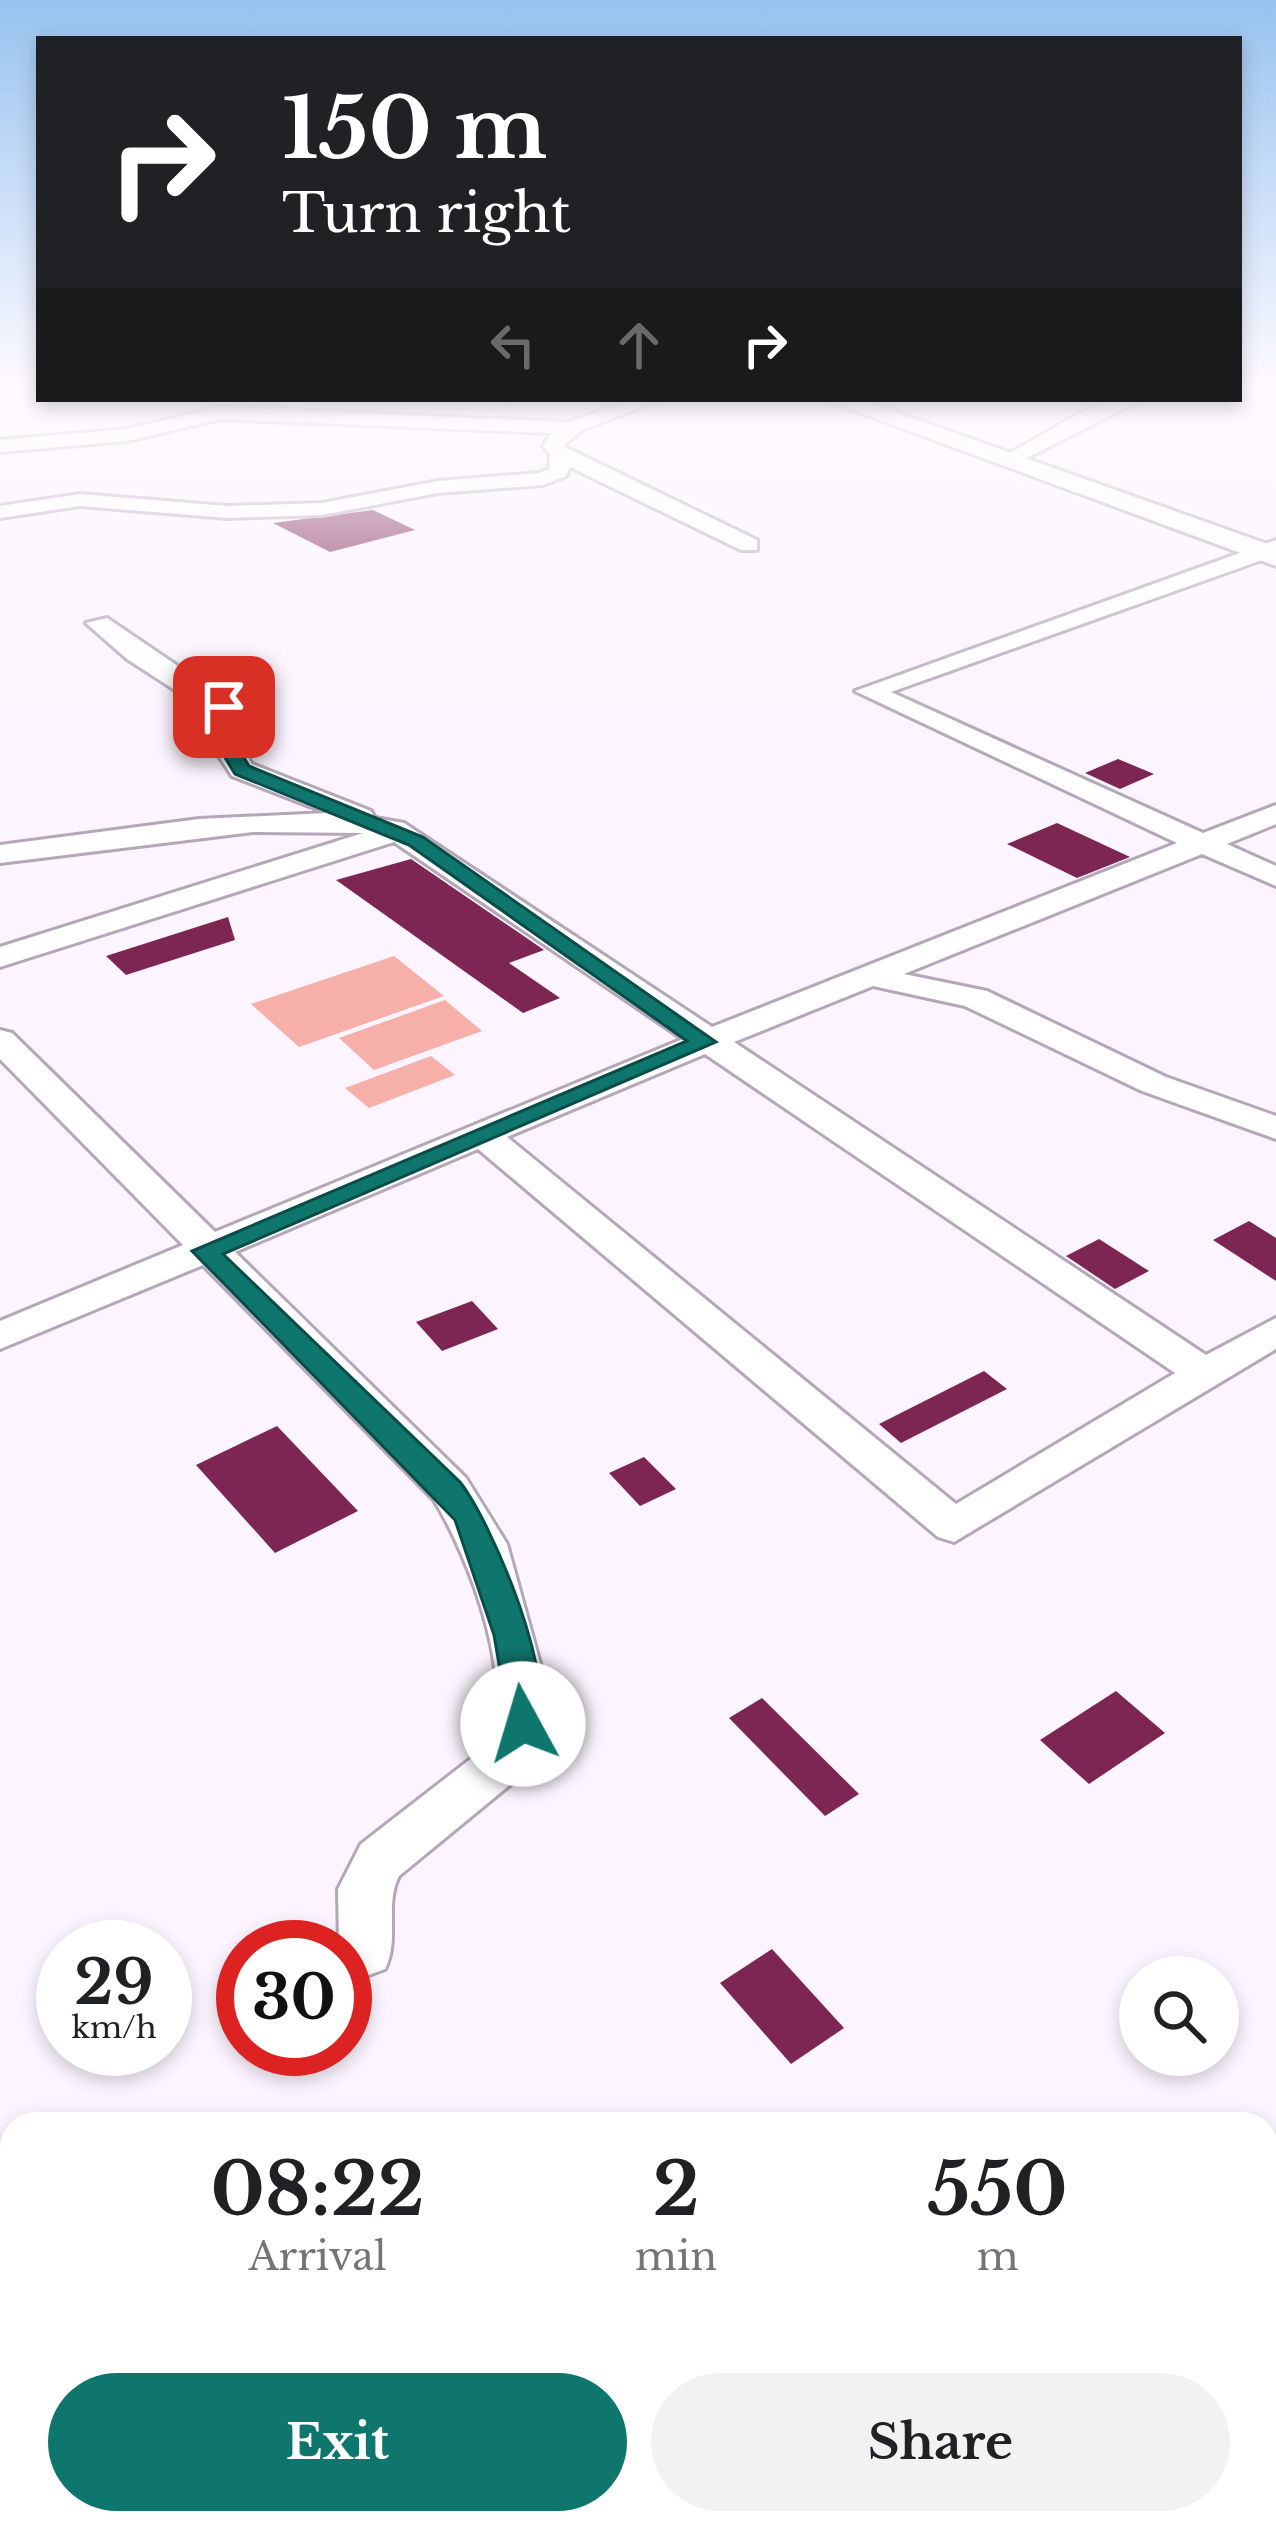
<!DOCTYPE html>
<style>
body{margin:0;font-family:"Libre Baskerville",serif;background:#f2f2f2;color:#202124;height:100vh;display:flex;flex-direction:column;font-size:45px;white-space:nowrap}
*{box-sizing:border-box;margin:0}
p{font-size:39px;color:#757577}
.icon{flex:none;width:66px;height:66px;fill:none;stroke:currentColor;stroke-width:2;stroke-linecap:round;stroke-linejoin:round}
.map{position:relative;flex:1;overflow:hidden}
.sheet{position:absolute;left:0px;top:2112px;width:1278px;height:423px;display:flex;flex-direction:column;background:#fff;border-radius:36px 36px 0 0;box-shadow:0 6px 18px #0003}
.sheet>*{flex:none}
.top-card{position:absolute;left:36px;top:36px;width:1206px;height:366px;border-radius:0px;box-shadow:0 6px 18px #0003;background:#202124;color:#fff;overflow:hidden}
.controls{position:absolute;left:1119px;top:1956px;display:grid;gap:24px}
.controls a{display:grid;place-items:center;width:120px;height:120px;border-radius:50%;background:#fff;box-shadow:0 6px 18px #0003;font-size:60px}
.speed{position:absolute;left:36px;top:1920px;display:flex;gap:24px;font-size:60px;font-weight:700;text-align:center}
.speed>*{display:grid;place-content:center;width:156px;height:156px;border-radius:50%;background:#fff;box-shadow:0 6px 18px #0003;line-height:1}
.speed small{font-size:30px;font-weight:400}
.speed .limit{border:18px solid #d22;background:#fff;color:#111}
.pin{position:absolute;display:grid;place-items:center;width:102px;height:102px;color:#fff;margin:-51px;border-radius:24px;box-shadow:0 6px 18px #0006}
.me{position:absolute;width:132px;margin:-66px;rotate:354deg;stroke-linejoin:round;filter:drop-shadow(0 0 9px #0008)}
.turn{display:flex;align-items:center;gap:42px;height:252px;padding:0 48px;font-size:54px}
.turn .icon{width:156px;height:156px;stroke-width:2.5}
.turn b{display:block;font-size:84px;line-height:102px}
.lanes{display:flex;align-items:center;height:114px;padding:0 48px;background:#0003;justify-content:center;gap:60px;direction:ltr}
.lanes .off{opacity:.35}
.eta{display:flex;justify-content:space-evenly;align-items:center;height:204px;text-align:center}
.eta b{font-size:72px;font-weight:700;line-height:84px}
.cta{display:flex;gap:24px;margin-top:auto;padding:24px 48px}
.cta a{flex:1;height:138px;border-radius:72px;background:#0f766e;color:#fff;font-size:48px;font-weight:700;line-height:138px;text-align:center}
.cta a+a{background:#f2f2f2;color:#202124}
.map>svg:first-child{display:block}
.green{fill:#f7afaa}
.lines{fill:none;stroke-linecap:round;stroke-linejoin:round}
.stream{stroke:#bfd6f7;stroke-width:4.5}
.building{fill:#7d2654}
.minor-casing{stroke:#b4a7b7;stroke-width:6}
.major-casing{stroke:#b4a7b7;stroke-width:6}
.minor{fill:#fff;fill-rule:evenodd}
.major{fill:#fff;fill-rule:evenodd}
.route{fill:#0f766e;stroke:#0a4d48;stroke-width:3}
</style>
<div class="map">
<svg width="1276" height="2533" viewBox="0 0 1276 2533">
<rect width="100%" height="100%" fill="#fcf4fe"/>
<!-- green -->
<path class="green" d="M394 956 444 996 299 1047 251 1004Z
M445 1000 482 1031 374 1070 339 1038Z
M431 1056 455 1075 369 1108 345 1088Z"/>
<g class="lines">
<!-- stream -->
<path class="stream" d="M430 399H477"/>
</g>
<!-- building -->
<path class="building" d="M373 510 415 530 330 552 273 523Z
M1118 759 1154 774 1120 789 1085 773Z
M1057 823 1130 857 1077 878 1007 844Z
M411 859 544 950 509 963 560 998 523 1013 336 880Z
M228 917 235 940 126 975 106 956Z
M1249 1221 1276 1238V1281L1213 1240Z
M1099 1239 1149 1271 1115 1289 1066 1256Z
M472 1301 498 1329 442 1351 416 1322Z
M984 1371 1007 1389 901 1443 879 1424Z
M277 1426 358 1511 275 1553 196 1465Z
M644 1457 676 1489 640 1506 609 1473Z
M1116 1691 1165 1733 1089 1784 1040 1740Z
M762 1698 859 1794 825 1816 729 1718Z
M772 1949 844 2028 791 2064 720 1983Z"/>
<g class="lines">
<defs>
<path id="minor" d="M635 399H663L582 430 563 446 757 540V550H741L570 467 566 476 543 485 438 493 322 515 227 518 80 506 0 518V506L80 494 227 506 322 503 438 481 539 473 549 469 550 455 543 446 551 433 221 419 127 441 0 452V440L127 429 221 407 568 422Z
M1117 399H1143L1015 464 998 460 1080 413Z
M1276 540V555L891 692 1203 833 1276 805V824L1227 844 1276 866V886L1202 854 904 974 987 991 1166 1077 1276 1116V1139L1142 1091 965 1006 873 986 734 1042 1206 1355 1276 1318V1349L954 1542 938 1537 478 1149 235 1252 466 1478 507 1544 549 1696 548 1724 522 1775 399 1876C384 1905 400 1939 385 1969L366 1976 347 1969 345 1947H339L338 1889 361 1844 486 1747C519 1686 469 1557 434 1500L203 1265 0 1349V1321L183 1245 0 1059V1030L12 1033 215 1232 683 1039 394 842 0 967V947L363 833 253 832 0 863V845L199 819 327 813 232 776 219 756 226 723 127 659 86 623 107 618 247 713 255 730 247 756 252 764 371 811 375 818 404 823 712 1027 1177 843 855 691ZM705 1054 1175 1373 956 1504 507 1137Z"/>
<path id="major" d="M823 399H859L1276 547V566Z"/>
</defs>
<!-- minor casing -->
<use href="#minor" class="minor-casing"/>
<!-- major casing -->
<use href="#major" class="major-casing"/>
<!-- minor -->
<use href="#minor" class="minor"/>
<!-- major -->
<use href="#major" class="major"/>
</g>
<!-- sky -->
<linearGradient id="sky" x2="0" y2="1"><stop stop-color="#97c2ee"/><stop offset="0.52" stop-color="#fefaff"/><stop offset="1" stop-color="#fefaff" stop-opacity="0"/></linearGradient>
<rect width="1276" height="742" fill="url(#sky)"/>
<!-- route -->
<path class="route" d="M217 703H230L250 724 243 756 249 766 423 837 716 1042 223 1254 460 1482C492 1523 561 1685 535 1734H511L494 1635 455 1520 192 1251 687 1041 409 845 235 774 224 756 231 725 215 707Z"/>
</svg>
<div class="controls">
<a><svg class="icon" aria-label="search" viewBox="0 0 24 24"><circle cx="10" cy="10" r="6"/><path d="M15 15l6 6"/></svg></a>
</div>
<div class="speed"><div>29<small>km/h</small></div><div class="limit">30</div></div>
<div class="pin" style="left:224px;top:707px;background:#d93025"><svg class="icon" aria-label="arrive" viewBox="0 0 24 24"><path d="M6 21V4h12l-3 4 3 4H6"/></svg></div>
<svg class="me" style="left:523px;top:1724px" viewBox="-20 -20 40 40"><circle r="19" fill="#fff"/><path d="M0-13L10 11 0 6-10 11z" fill="#0f766e"/></svg>
<div class="top-card">
<div class="turn"><svg class="icon" aria-label="right" viewBox="0 0 24 24"><path d="M7 20v-9h11M14 6l5 5-5 5"/></svg><div><b>150 m</b>Turn right</div></div>
<div class="lanes"><svg class="icon off" aria-label="left" viewBox="0 0 24 24"><path d="M17 20v-9H6M10 6l-5 5 5 5"/></svg><svg class="icon off" aria-label="ahead" viewBox="0 0 24 24"><path d="M12 20V5M6 11l6-6 6 6"/></svg><svg class="icon" aria-label="right" viewBox="0 0 24 24"><path d="M7 20v-9h11M14 6l5 5-5 5"/></svg></div>
</div>
<section class="sheet">
<div class="eta">
<div><b>08:22</b><p>Arrival</p></div>
<div><b>2</b><p>min</p></div>
<div><b>550</b><p>m</p></div>
</div>
<div class="cta"><a>Exit</a><a>Share</a></div>
</section>
</div>
